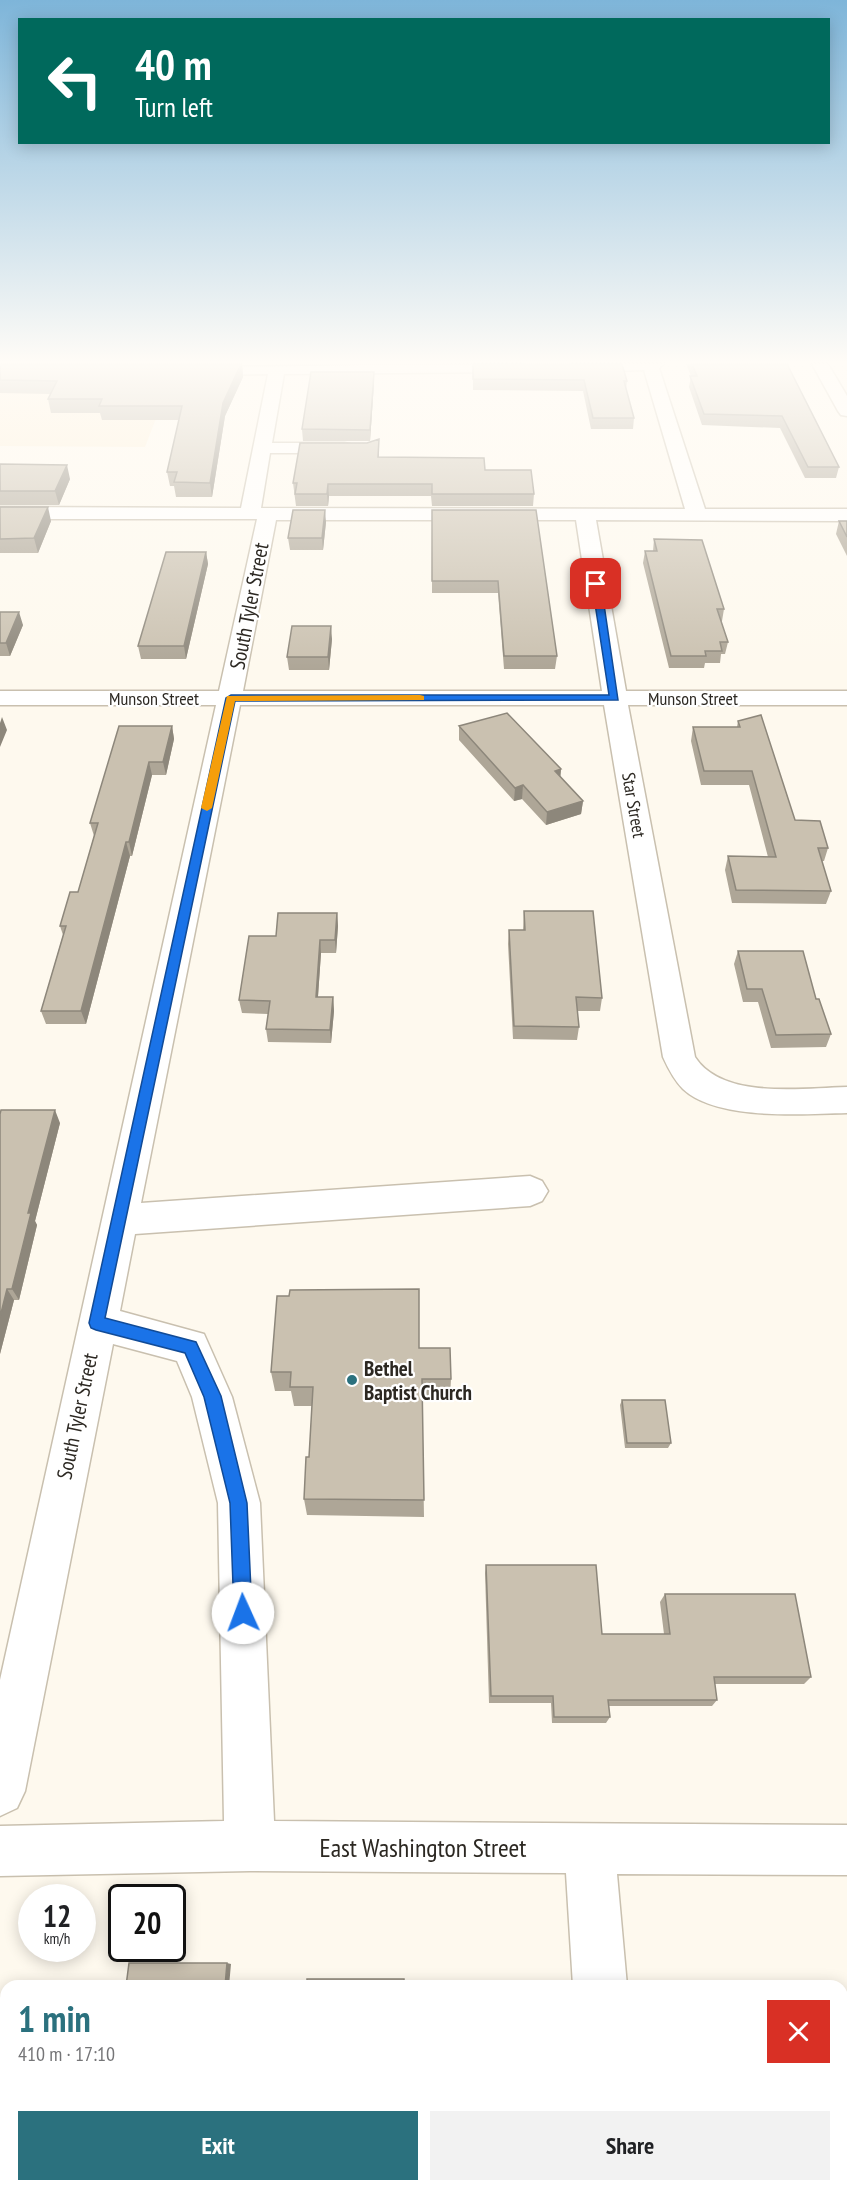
<!DOCTYPE html>
<meta charset="utf-8">
<style>
body{margin:0;font-family:"PT Sans Narrow",sans-serif;background:#f2f2f2;color:#202124;height:100vh;display:flex;flex-direction:column;font-size:22px;white-space:nowrap}
*{box-sizing:border-box;margin:0}
p{font-size:20px;color:#757577}
.icon{flex:none;width:33px;height:33px;fill:none;stroke:currentColor;stroke-width:2;stroke-linecap:round;stroke-linejoin:round}
.map{position:relative;flex:1;overflow:hidden}
.side{position:absolute;left:0px;top:1980px;width:848px;height:212px;display:flex;flex-direction:column;background:#fff;border-radius:18px 18px 0 0;box-shadow:0 3px 15px #0003}
.side>*{flex:none}
.top-card{position:absolute;left:18px;top:18px;width:812px;height:126px;border-radius:0px;box-shadow:0 3px 15px #0003;background:#00695c;color:#fff;overflow:hidden}
.speed{position:absolute;left:18px;top:1884px;display:flex;gap:12px;font-size:30px;font-weight:700;text-align:center}
.speed>*{display:grid;place-content:center;width:78px;height:78px;border-radius:50%;background:#fff;box-shadow:0 3px 15px #0003;line-height:1}
.speed small{font-size:15px;font-weight:400}
.speed .limit{border:3px solid #111;border-radius:9px;background:#fff;color:#111}
.pin{position:absolute;display:grid;place-items:center;width:51px;height:51px;color:#fff;margin:-26px;border-radius:12px;box-shadow:0 3px 9px #0006}
.me{position:absolute;width:66px;margin:-33px;rotate:358deg;stroke-linejoin:round;filter:drop-shadow(0 0 4px #0008)}
.turn{display:flex;align-items:center;gap:21px;height:126px;padding:0 18px;font-size:27px}
.turn .icon{width:78px;height:78px;stroke-width:2.5}
.turn b{display:block;font-size:42px;line-height:51px}
.round{display:grid;place-items:center;flex:none;width:63px;height:63px;border-radius:0px;background:#f2f2f2}
.headline{display:flex;align-items:center;justify-content:space-between;height:102px;padding:0 18px}
h1{font-size:36px;font-weight:800;line-height:45px;color:#2b717e}
.primary-button{display:flex;gap:12px;margin-top:auto;padding:12px 18px}
.primary-button a{flex:1;height:69px;border-radius:0px;background:#2b717e;color:#fff;font-size:24px;font-weight:800;line-height:69px;text-align:center}
.primary-button a+a{background:#f2f2f2;color:#202124}
.map>svg:first-child{display:block}
.built{fill:#fdefd7}
.lines{fill:none;stroke-linecap:round;stroke-linejoin:round}
.minor-casing{stroke:#c9c0af;stroke-width:3}
.minor{fill:#fff;fill-rule:evenodd}
.wall{fill:#aea697}
.shaded-wall{fill:#8d877b}
.building{fill:#cac1b0;stroke:#8d877b;stroke-width:1.5}
.route{fill:#1a73e8;stroke:#114b97;stroke-width:1.5}
.slow{fill:#f59e0b}
.poi-dot{fill:#2b717e;stroke:#fff;stroke-width:2}
.labels{text-anchor:middle;dominant-baseline:central;stroke-width:4.5;stroke-linejoin:round;paint-order:stroke}
.far-street-label{font-size:18px;fill:#2c2822;stroke:#fff}
.street-label{font-size:21px;fill:#2c2822;stroke:#fff}
.poi-label{font-size:21px;font-weight:bold;fill:#2c2822;stroke:#fff;text-anchor:start}
.near-street-label{font-size:26px;fill:#2c2822;stroke:#fff}
</style>
<div class="map">
<svg width="847" height="2191" viewBox="0 0 847 2191">
<rect width="100%" height="100%" fill="#fef9ee"/>
<!-- built -->
<path class="built" d="M0 364H21L172 377 145 447 0 446Z"/>
<g class="lines">
<defs>
<path id="minor" d="M523 364 525 367 523 370 517 372 284 374 272 443H344L350 444 353 448 350 452 344 453H270L261 508 685 509 644 370 577 372 569 367 571 364H664L659 368 705 509H847V521L596 520 626 691H847V705H628L695 1057C723 1100 802 1088 847 1087V1113C803 1114 717 1121 683 1089 674 1080 668 1068 663 1057L604 705H240L141 1203 530 1176 542 1181 548 1191 542 1201 530 1206 135 1234 120 1311 204 1334 232 1397 260 1503 274 1821 847 1825V1875L617 1874 627 1986H573L566 1873 250 1871 0 1876V1826L224 1821 218 1503 192 1397 177 1361 113 1344 25 1791 17 1808 0 1816V1680L216 705H0V691H219L257 519H0V507L241 508 268 374 196 375 188 370 190 367ZM276 520H576L602 691H243Z
M812 364H828L847 396V416L841 415 838 411Z
M587 2186H645V2191H587Z"/>
</defs>
<!-- minor casing -->
<use href="#minor" class="minor-casing"/>
<!-- minor -->
<use href="#minor" class="minor"/>
</g>
<!-- wall -->
<path class="wall" d="M0 364H242L243 377 225 416 212 497H176L174 486H170L167 472 179 420H102L100 413H51L48 399 51 394 0 393Z
M473 364 627 381 626 389 634 418 633 429H591L583 391 473 390Z
M686 364H787L839 467 836 478H805L780 428 702 425 689 387 691 376Z
M374 372V383L370 441H303L302 429Z
M379 451V457L485 470 534 494 533 506H432L431 496H329L328 506H296L293 483Z
M0 464 70 479 59 505H0Z
M0 507 51 521 38 553H0Z
M432 510H536L557 656 555 669H504L498 593H432Z
M839 521H847V556L836 534Z
M326 522 323 550H290L288 538Z
M654 539 724 609 722 621H721L728 642 725 654H721L720 663H705L704 668H669L643 563 645 551H653Z
M206 552 208 564 186 659H141L138 646Z
M0 612 23 625 10 656H0Z
M332 639 329 670H289L287 657Z
M738 721 795 820 828 848 824 861H822L831 891 826 904 732 903 725 870 728 856 768 857 749 785H701L691 741 693 727H737Z
M172 726 174 739 166 775H152L132 856H130L86 1024H46L41 1011 63 935 60 926 78 892 94 836 90 823Z
M459 726 561 769 560 777 583 801 581 814 546 825 522 799 514 801 459 740Z
M524 911 602 998 600 1011H577L579 1027 577 1040 513 1039 508 944 509 930H523Z
M337 913 338 926 336 953H321L318 997H333L334 1011 331 1043 268 1042 266 1029 268 1014 242 1013 239 1000Z
M738 951 816 999 831 1034 826 1047 771 1048 758 1002H743L734 964Z
M0 1114 60 1123 35 1221 37 1225 19 1300H14L0 1354Z
M419 1348 451 1379 450 1398H422L424 1517 307 1515 304 1499 309 1457 312 1406H294L291 1391H275L271 1372Z
M622 1400 671 1443 668 1448H625L620 1405Z
M486 1565 602 1634H664L660 1602 665 1594 811 1677 804 1684H715L717 1700 712 1706H609L610 1717 606 1723H552L551 1703H489L485 1573Z"/>
<!-- shaded-wall -->
<path class="shaded-wall" d="M242 364 243 377 225 416 212 497 210 483 223 403Z
M374 372V383L370 441V430Z
M67 465 70 479 59 505 55 491Z
M328 484 329 496 328 506 327 494Z
M48 507 51 521 38 553 34 538Z
M325 510 326 522 323 550 322 538Z
M206 552 208 564 186 659 184 646Z
M19 612 23 625 10 656 6 643Z
M331 626 332 639 329 670 328 657Z
M2 717 7 730 0 747V723Z
M172 726 174 739 166 775 163 762Z
M149 762 152 775 132 856 129 842Z
M561 769 560 782 555 771Z
M523 785 522 799 514 801 515 788Z
M583 801 581 814 546 825 547 812Z
M126 842 130 856 86 1024 81 1011Z
M337 913 338 926 336 953 335 940Z
M320 940 321 953 317 1010 316 997Z
M333 997 334 1011 331 1043 330 1030Z
M55 1110 60 1123 35 1221 37 1225 19 1300 12 1289 28 1213Z
M7 1289 14 1300 0 1354V1317Z
M227 1963 231 1964 229 1986H225Z
M208 2186H212V2191H207Z"/>
<!-- building -->
<path class="building" d="M0 364H241L223 403 210 483 174 482 177 472H167L182 406H99L102 399H48L57 381 0 380Z
M473 364H622L627 381H624L634 418H593L584 380 473 379Z
M692 364H787L839 467H808L782 416 704 414 690 376H697Z
M311 372H374L370 430 302 429Z
M379 439 378 457 484 458 485 470H531L534 494H432V484H328L327 494H295L297 483H293L300 443H367Z
M0 464 67 465 55 491H0Z
M0 507H48L34 538 0 539Z
M293 510H325L322 538H288Z
M432 510H536L557 656H504L498 581H432Z
M839 521H847V537Z
M654 539 702 540 724 609H717L728 642H720L722 651H705L706 656H671L645 551H657Z
M166 552H206L184 646H138Z
M0 612H19L6 643H0Z
M292 626H331L328 657H287Z
M507 713 561 769 555 771 583 801 547 812 523 785 515 788 459 726Z
M761 715 795 820 820 821 828 848H818L831 891 736 890 728 856 776 857 752 771H704L693 727H740L738 721Z
M119 726H172L163 762H149L129 842H126L81 1011H41L66 926H60L70 892H78L98 823H90Z
M524 911H593L602 998 576 997 579 1027 514 1026 509 930H525Z
M278 913H337L335 940H320L316 997H333L330 1030 266 1029 270 1001 239 1000 249 936H276Z
M738 951H803L816 999H819L831 1034 776 1035 762 989H747Z
M1 1110H55L28 1213H31L12 1289H7L0 1317V1114Z
M419 1289V1348H450L451 1379H422L424 1500 304 1499 306 1457H309L313 1387H290L291 1372H271L277 1296H289L290 1290Z
M622 1400H665L671 1443H627Z
M486 1565H596L602 1634H670L665 1594H795L811 1677H714L717 1700H608L610 1717H554L553 1696H491Z
M129 1963H227L225 1986H126Z
M307 1979H404V1986H307Z
M842 2021 847 2022V2171H842Z
M100 2186H208L207 2191H100Z"/>
<!-- sky -->
<linearGradient id="sky" x2="0" y2="1"><stop stop-color="#7eb5d9"/><stop offset="0.54" stop-color="#fffcf7"/><stop offset="1" stop-color="#fffcf7" stop-opacity="0"/></linearGradient>
<rect width="847" height="670" fill="url(#sky)"/>
<!-- route -->
<path class="route" d="M596 581 601 584 618 700 235 701 105 1318 196 1342 221 1396 247 1503 252 1613 249 1620 243 1623 236 1620 234 1613 230 1503 204 1397 185 1353 96 1330 91 1328 89 1323 226 698 231 695H609L592 584Z"/>
<!-- slow -->
<path class="slow" d="M420 695 424 696V700L235 701 212 808 207 811 201 808 227 696Z"/>
<!-- markers -->
<circle class="poi-dot" cx="352" cy="1380" r="6"/>
<g class="labels">
<!-- far-street labels -->
<g class="far-street-label">
<text x="154" y="698">Munson Street</text>
<text x="693" y="698">Munson Street</text>
<text transform="translate(634 805) rotate(80)">Star Street</text>
</g>
<!-- street labels -->
<g class="street-label">
<text transform="translate(249 606) rotate(-79)">South Tyler Street</text>
<text transform="translate(77 1416) rotate(-78)">South Tyler Street</text>
</g>
<!-- poi labels -->
<g class="poi-label">
<text x="364" y="1368">Bethel<tspan x="364" dy="24">Baptist Church</tspan></text>
</g>
<!-- near-street labels -->
<g class="near-street-label">
<text x="423" y="1847">East Washington Street</text>
</g>
</g>
</svg>
<div class="speed"><div>12<small>km/h</small></div><div class="limit">20</div></div>
<div class="pin" style="left:596px;top:584px;background:#d93025"><svg class="icon" aria-label="arrive" viewBox="0 0 24 24"><path d="M6 21V4h12l-3 4 3 4H6"/></svg></div>
<svg class="me" style="left:243px;top:1613px" viewBox="-20 -20 40 40"><circle r="19" fill="#fff"/><path d="M0-13L10 11 0 6-10 11z" fill="#1a73e8"/></svg>
<div class="top-card">
<div class="turn"><svg class="icon" aria-label="left" viewBox="0 0 24 24"><path d="M17 20v-9H6M10 6l-5 5 5 5"/></svg><div><b>40 m</b>Turn left</div></div>
</div>
<section class="side">
<div class="headline"><div><h1>1 min</h1><p>410 m · 17:10</p></div><a class="round" style="background:#d93025;color:#fff"><svg class="icon" aria-label="close" viewBox="0 0 24 24"><path d="M6 6l12 12M18 6L6 18"/></svg></a></div>
<div class="primary-button"><a>Exit</a><a>Share</a></div>
</section>
</div>
